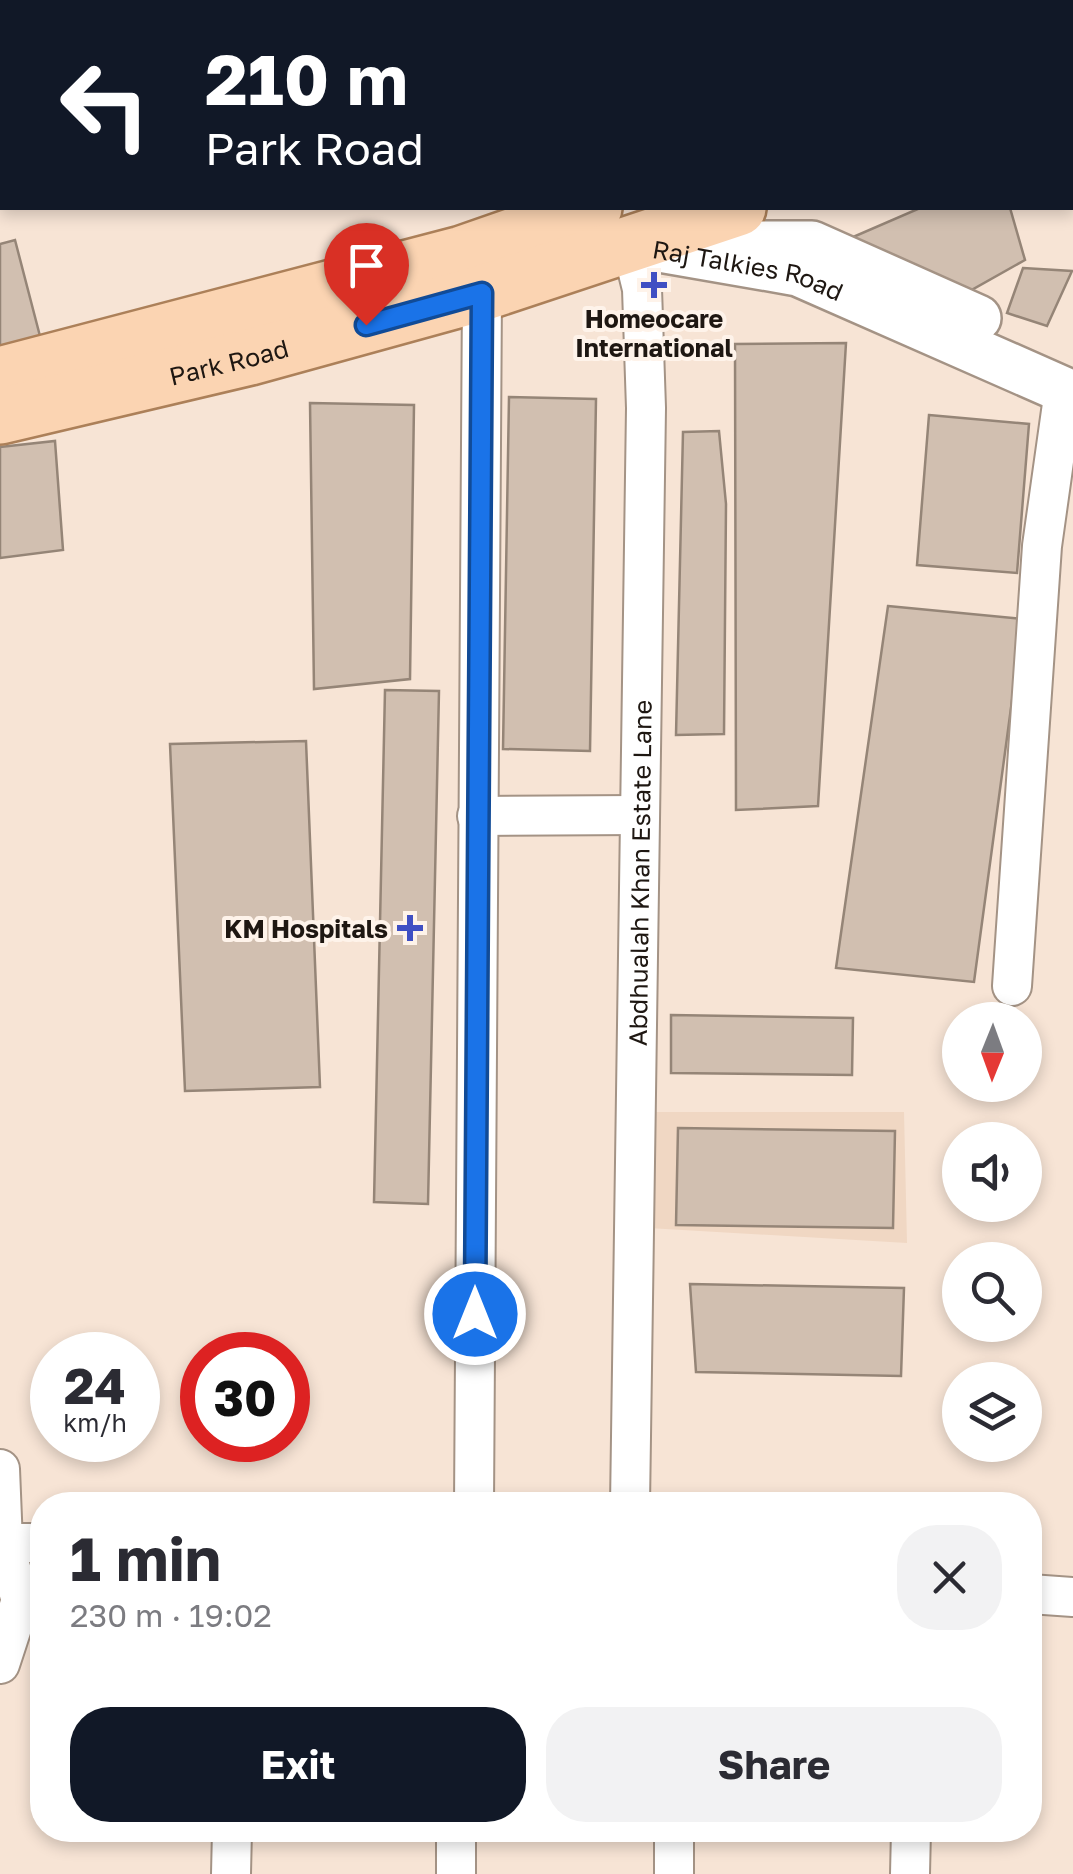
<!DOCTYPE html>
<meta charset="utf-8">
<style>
body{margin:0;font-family:"Golos Text",sans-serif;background:#f2f2f3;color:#2b2b33;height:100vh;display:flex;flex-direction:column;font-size:38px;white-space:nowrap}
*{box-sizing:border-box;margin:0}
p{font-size:32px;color:#7c7c81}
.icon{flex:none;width:55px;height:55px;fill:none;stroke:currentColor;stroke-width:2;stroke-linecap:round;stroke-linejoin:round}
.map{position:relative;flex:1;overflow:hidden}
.details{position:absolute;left:30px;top:1492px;width:1012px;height:350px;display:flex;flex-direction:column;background:#fff;border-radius:40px;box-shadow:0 5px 15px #0003}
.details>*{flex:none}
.hud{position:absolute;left:0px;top:0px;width:1075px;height:210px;box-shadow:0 5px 15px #0003;background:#111827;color:#fff;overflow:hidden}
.needle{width:65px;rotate:181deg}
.buttons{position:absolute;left:942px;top:1002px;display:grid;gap:20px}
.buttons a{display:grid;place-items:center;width:100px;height:100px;border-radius:50%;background:#fff;box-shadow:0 5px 15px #0003;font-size:50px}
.speed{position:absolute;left:30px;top:1332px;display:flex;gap:20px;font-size:50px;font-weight:700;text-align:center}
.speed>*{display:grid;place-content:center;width:130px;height:130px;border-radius:50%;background:#fff;box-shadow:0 5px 15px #0003;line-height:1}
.speed small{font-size:25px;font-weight:400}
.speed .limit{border:15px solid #d22;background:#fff;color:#111}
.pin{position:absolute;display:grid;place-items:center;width:85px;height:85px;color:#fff;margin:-102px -42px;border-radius:50% 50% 50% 0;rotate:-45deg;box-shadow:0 0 10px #0007}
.pin .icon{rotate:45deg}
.me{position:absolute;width:110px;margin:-55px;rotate:0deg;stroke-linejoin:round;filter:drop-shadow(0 0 8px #0008)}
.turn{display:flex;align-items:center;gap:35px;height:210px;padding:0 40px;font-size:45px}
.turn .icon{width:130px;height:130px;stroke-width:2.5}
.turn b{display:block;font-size:70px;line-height:85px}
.round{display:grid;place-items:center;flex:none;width:105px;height:105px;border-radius:40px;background:#f2f2f3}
.headline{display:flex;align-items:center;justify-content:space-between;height:170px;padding:0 40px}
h1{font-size:60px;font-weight:700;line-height:75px}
.primary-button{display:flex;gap:20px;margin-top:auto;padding:20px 40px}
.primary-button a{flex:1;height:115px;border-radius:40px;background:#111827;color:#fff;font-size:40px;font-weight:700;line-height:115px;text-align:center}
.primary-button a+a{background:#f2f2f3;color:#2b2b33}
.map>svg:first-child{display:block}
.built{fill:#f0d7c3}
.building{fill:#d1bfb0;stroke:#958577;stroke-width:2.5}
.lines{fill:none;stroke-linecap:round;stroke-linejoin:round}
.minor-casing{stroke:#a49385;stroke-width:42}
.tertiary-casing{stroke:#a49385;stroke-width:50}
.primary-casing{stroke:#ac8059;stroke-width:60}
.minor{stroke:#fff;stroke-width:38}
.tertiary{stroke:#fff;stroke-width:45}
.primary{stroke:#fbd4b2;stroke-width:55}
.route-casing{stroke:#114b97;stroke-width:25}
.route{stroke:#1a73e8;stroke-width:18}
.poi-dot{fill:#3f4fc3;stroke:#fef3ea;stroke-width:4}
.labels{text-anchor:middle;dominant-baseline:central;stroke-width:8;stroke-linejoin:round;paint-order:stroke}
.street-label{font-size:25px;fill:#1e1712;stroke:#fef3ea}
.poi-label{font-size:25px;font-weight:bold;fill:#1e1712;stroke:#fef3ea}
</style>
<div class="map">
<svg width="1073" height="1874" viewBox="0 0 1073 1874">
<rect width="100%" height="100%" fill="#f7e4d5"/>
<!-- built -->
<path class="built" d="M651 1112H904L907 1243 648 1228Z"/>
<!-- building -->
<path class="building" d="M168 0H272V2H168Z
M435 0H579L435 2Z
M920 208H1010L1025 260 959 297 856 250 853 237Z
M15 240 41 340 0 350V244Z
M1023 268 1072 271 1047 326 1007 313Z
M846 343 818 806 736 810 735 344Z
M509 397 596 399 590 751 503 749Z
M310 403 414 405 410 679 314 689Z
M929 415 1029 424 1017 573 917 565Z
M719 431 726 504 724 734 676 735 683 432Z
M55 441 63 550 0 558V447Z
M888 606 1023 619 974 982 836 968Z
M385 690 439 691 428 1204 374 1202Z
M306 741 320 1087 185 1091 170 744Z
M671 1015 853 1018 852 1075 671 1073Z
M678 1128 895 1131 893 1228 676 1225Z
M690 1284 904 1288 901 1376 696 1372Z"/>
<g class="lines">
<defs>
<g id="minor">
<path d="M907 0V2"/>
<path d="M472 274 482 293 474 1505"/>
<path d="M477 816 638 815"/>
<path d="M1012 986 1042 546 1064 390"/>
<path d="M0 1469 3 1543 21 1600 0 1664"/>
<path id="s1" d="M630 1505 646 408 642 289 631 244"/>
<path d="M0 1543H42"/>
<path d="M1030 1594 1073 1597"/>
<path d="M456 1830V1874"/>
<path d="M674 1830V1874"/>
<path d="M231 1874 232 1830"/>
<path d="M910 1874 911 1830"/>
</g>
<g id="tertiary">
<path id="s2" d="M631 244 798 273 1073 394"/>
<path d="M748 244H812L978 318"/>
</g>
<g id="primary">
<path d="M1041 2 1043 0"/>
<path d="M1072 43H1073"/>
<path d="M1072 95H1073"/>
<path d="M0 375 462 254 594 208"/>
<path id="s3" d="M0 416 250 357 482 293 738 208"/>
</g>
</defs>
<!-- minor casing -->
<use href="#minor" class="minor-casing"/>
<!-- tertiary casing -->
<use href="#tertiary" class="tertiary-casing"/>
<!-- primary casing -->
<use href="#primary" class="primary-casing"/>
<!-- minor -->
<use href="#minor" class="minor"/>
<!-- tertiary -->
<use href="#tertiary" class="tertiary"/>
<!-- primary -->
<use href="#primary" class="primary"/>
</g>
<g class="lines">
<defs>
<path id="route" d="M366 325 482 293 475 1314"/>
</defs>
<!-- route casing -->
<use href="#route" class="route-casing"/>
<!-- route -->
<use href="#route" class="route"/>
</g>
<!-- markers -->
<g class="poi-dot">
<path d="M649 270h10v10h10v10h-10v10h-10v-10h-10v-10h10z"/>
<path d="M405 913h10v10h10v10h-10v10h-10v-10h-10v-10h10z"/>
</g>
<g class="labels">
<!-- street labels -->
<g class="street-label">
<text stroke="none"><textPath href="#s2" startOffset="120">Raj Talkies Road</textPath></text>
<text stroke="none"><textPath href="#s3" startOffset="235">Park Road</textPath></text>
<text stroke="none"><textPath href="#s1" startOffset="632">Abdhualah Khan Estate Lane</textPath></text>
</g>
<!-- poi labels -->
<g class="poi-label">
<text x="654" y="318">Homeocare<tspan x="654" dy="29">International</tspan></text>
<text x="388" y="928" text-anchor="end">KM Hospitals</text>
</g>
</g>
</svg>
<div class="buttons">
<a><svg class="needle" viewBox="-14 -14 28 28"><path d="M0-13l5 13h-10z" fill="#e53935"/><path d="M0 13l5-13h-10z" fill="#7c7c81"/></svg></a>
<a><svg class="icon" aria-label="sound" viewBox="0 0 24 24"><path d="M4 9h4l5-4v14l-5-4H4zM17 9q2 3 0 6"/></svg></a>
<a><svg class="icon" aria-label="search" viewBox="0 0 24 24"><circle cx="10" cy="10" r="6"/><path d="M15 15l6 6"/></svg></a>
<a><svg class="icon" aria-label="layers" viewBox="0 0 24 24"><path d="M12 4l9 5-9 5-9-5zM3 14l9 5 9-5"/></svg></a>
</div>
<div class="speed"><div>24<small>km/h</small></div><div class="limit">30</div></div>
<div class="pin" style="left:366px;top:325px;background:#d93025"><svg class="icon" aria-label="arrive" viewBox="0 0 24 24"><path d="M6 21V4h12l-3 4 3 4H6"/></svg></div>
<svg class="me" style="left:475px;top:1314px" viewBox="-20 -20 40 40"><circle r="17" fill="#1a73e8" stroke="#fff" stroke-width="3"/><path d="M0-11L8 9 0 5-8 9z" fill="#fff"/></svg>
<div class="hud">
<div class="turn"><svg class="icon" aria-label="left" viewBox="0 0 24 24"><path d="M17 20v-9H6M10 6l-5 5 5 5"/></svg><div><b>210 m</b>Park Road</div></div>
</div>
<section class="details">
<div class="headline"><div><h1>1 min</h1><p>230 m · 19:02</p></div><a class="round"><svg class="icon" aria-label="close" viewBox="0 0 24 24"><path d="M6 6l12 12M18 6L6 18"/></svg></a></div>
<div class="primary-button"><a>Exit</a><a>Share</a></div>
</section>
</div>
